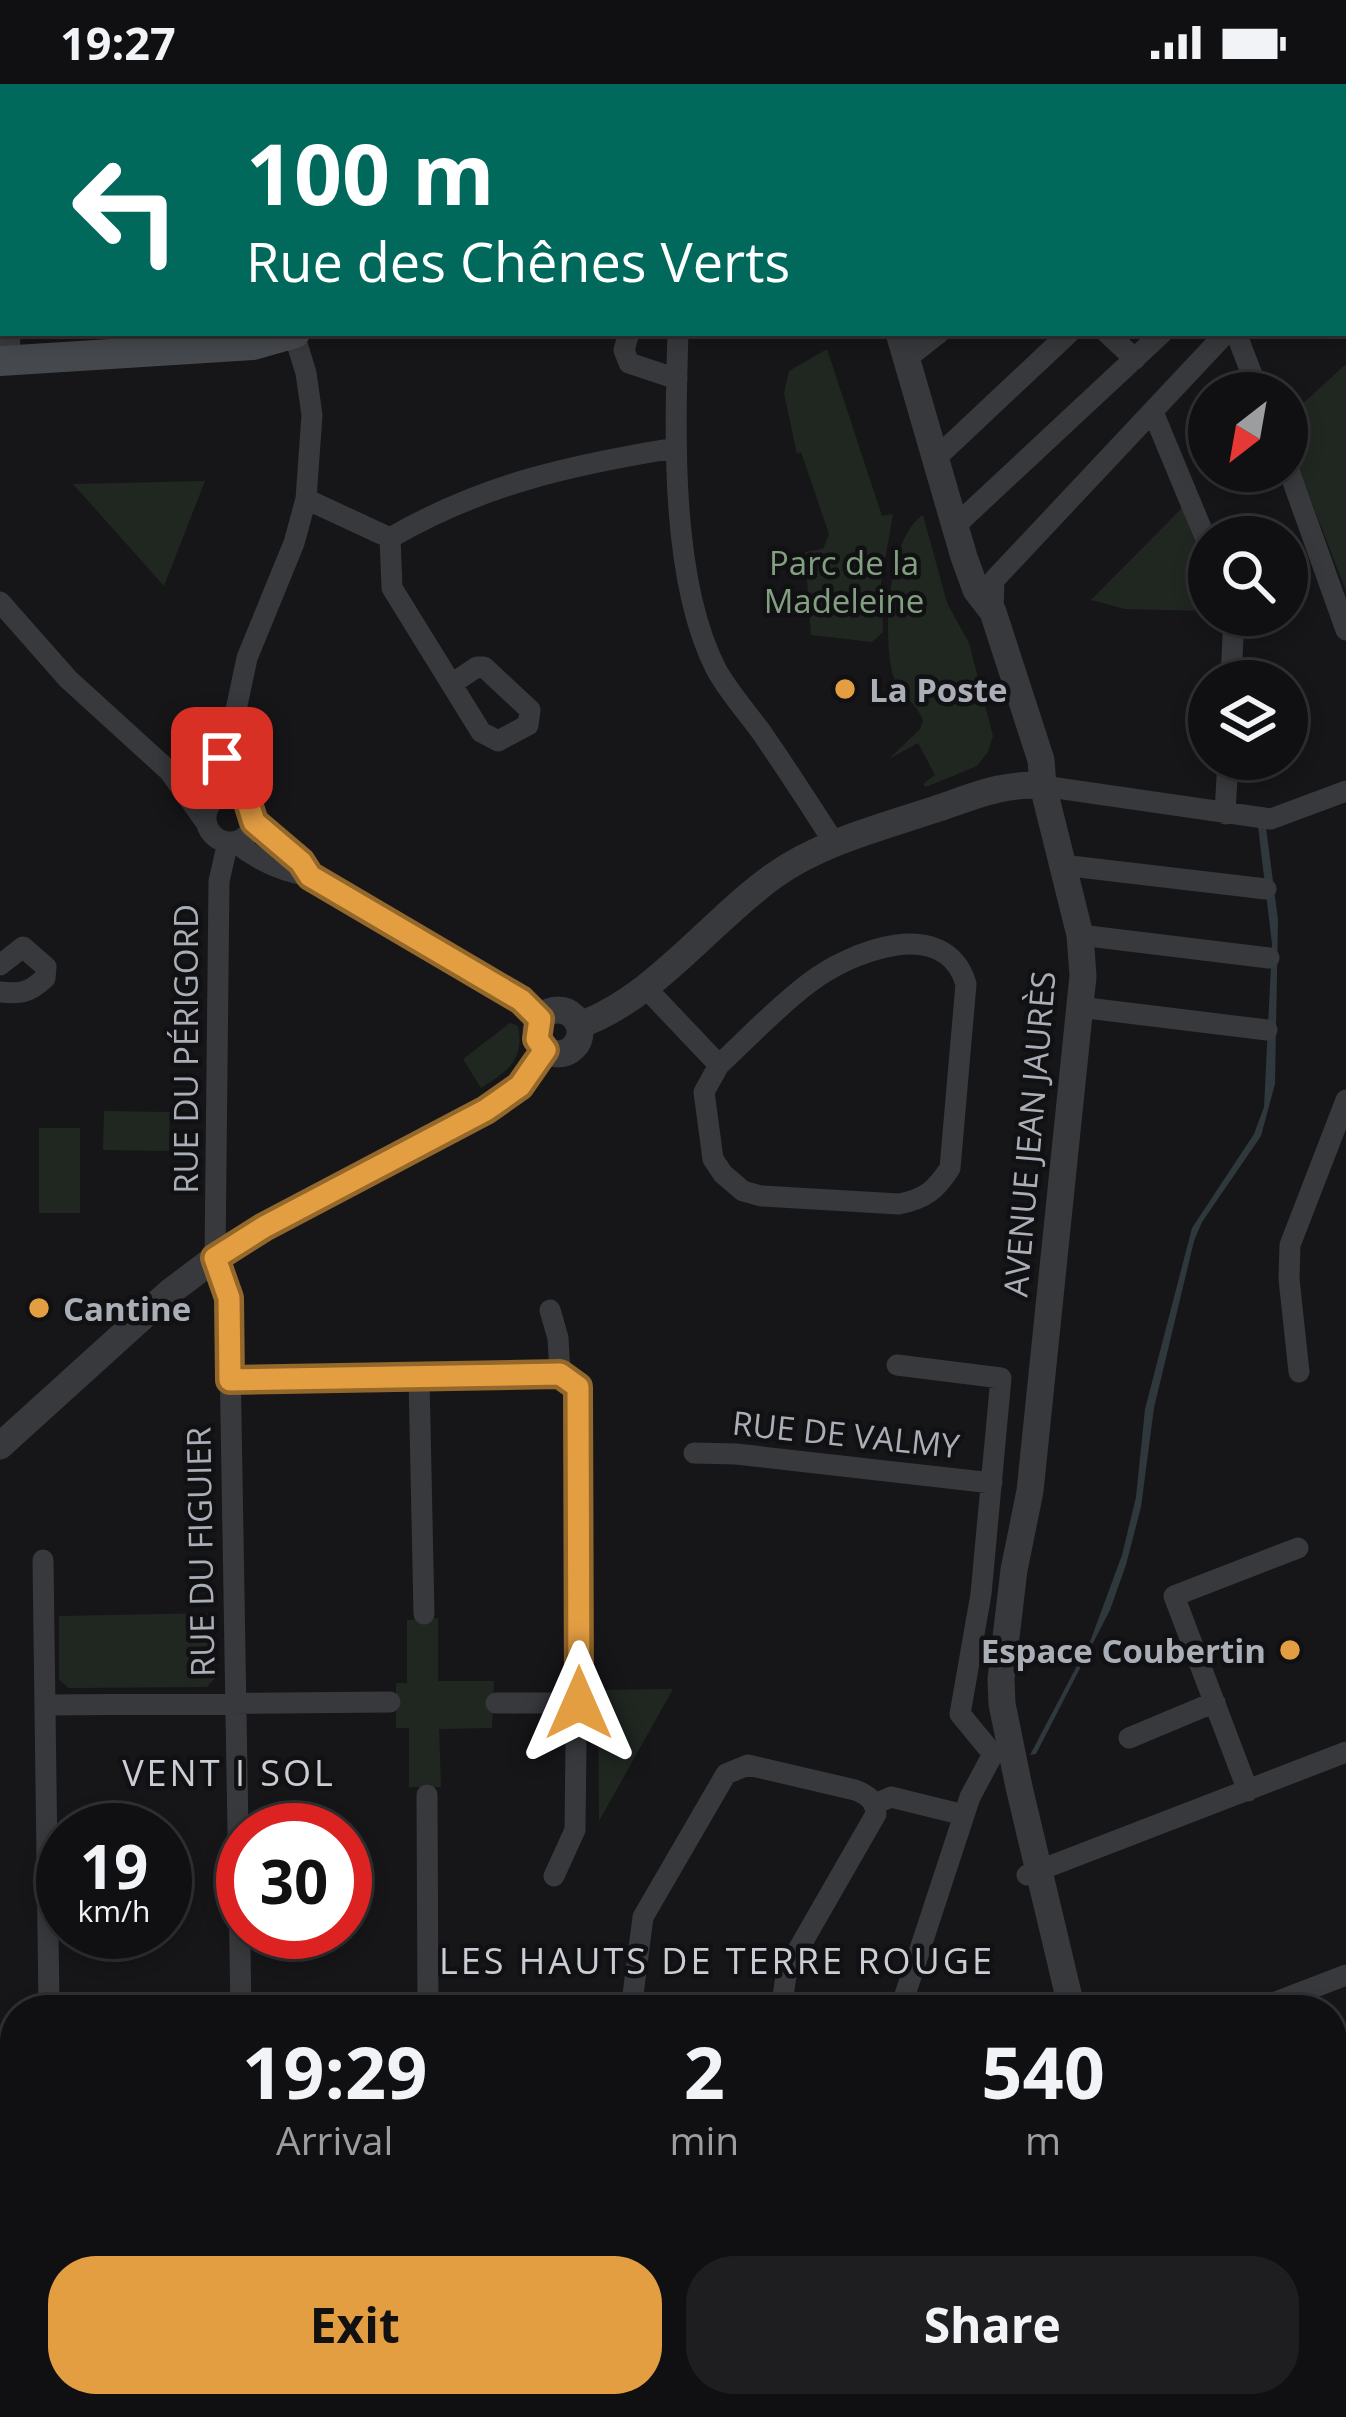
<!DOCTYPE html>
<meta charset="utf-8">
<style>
body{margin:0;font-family:"Open Sans",sans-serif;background:#1e1e20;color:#f1f3f6;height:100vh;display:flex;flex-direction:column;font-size:45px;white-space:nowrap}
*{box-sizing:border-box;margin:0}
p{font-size:39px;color:#9c9d9f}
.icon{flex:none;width:66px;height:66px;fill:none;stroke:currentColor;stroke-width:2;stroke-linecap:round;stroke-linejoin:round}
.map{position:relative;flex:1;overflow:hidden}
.panel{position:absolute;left:0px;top:1911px;width:1347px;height:423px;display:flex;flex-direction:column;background:#101012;border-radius:48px 48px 0 0;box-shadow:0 6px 18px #0003,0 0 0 3px #303032}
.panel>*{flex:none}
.top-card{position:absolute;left:0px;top:0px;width:1347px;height:252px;box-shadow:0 6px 18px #0003,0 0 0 3px #303032;background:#00695c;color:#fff;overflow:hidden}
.needle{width:78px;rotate:211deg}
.buttons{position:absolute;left:1188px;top:288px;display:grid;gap:24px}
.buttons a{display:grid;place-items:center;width:120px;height:120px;border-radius:50%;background:#101012;box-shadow:0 6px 18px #0003,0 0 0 3px #303032;font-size:60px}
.speed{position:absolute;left:36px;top:1719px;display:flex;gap:24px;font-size:60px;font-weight:700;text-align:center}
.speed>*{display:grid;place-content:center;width:156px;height:156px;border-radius:50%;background:#101012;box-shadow:0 6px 18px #0003,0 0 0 3px #303032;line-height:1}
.speed small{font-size:30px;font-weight:400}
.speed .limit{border:18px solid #d22;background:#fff;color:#111}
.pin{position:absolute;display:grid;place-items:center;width:102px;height:102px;color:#fff;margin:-51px;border-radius:24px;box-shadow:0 6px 18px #0006}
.me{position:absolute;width:132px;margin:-66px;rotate:0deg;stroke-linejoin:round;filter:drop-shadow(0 0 9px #0008)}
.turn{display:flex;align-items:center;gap:42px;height:252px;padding:0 48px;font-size:54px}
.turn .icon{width:156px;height:156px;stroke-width:2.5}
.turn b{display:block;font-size:84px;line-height:102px}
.eta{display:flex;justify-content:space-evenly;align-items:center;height:204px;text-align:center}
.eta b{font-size:72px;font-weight:700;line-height:84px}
.primary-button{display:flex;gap:24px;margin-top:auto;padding:24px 48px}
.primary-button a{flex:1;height:138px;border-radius:48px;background:#e49e42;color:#111;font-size:48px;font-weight:700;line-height:138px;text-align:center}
.primary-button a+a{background:#1e1e20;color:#f1f3f6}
.status{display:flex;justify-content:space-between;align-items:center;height:84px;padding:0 60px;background:#101012;direction:ltr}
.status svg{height:33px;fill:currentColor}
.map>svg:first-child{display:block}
.green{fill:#202721}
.water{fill:#2f383d}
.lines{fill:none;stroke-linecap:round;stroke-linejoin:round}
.pedestrian{stroke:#37393c;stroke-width:16}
.minor{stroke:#37393c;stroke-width:21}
.tertiary{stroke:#37393c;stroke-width:27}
.secondary{stroke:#45484c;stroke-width:30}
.route-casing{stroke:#94672b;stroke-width:30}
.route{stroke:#e49e42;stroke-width:21}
.poi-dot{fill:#e49e42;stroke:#111113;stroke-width:4.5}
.labels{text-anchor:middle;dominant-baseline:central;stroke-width:9;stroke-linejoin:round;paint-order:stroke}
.park-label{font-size:33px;fill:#82a081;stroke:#111113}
.poi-label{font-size:33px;font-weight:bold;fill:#a9aeb7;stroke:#111113;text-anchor:start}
.street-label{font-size:33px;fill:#a9aeb7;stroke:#111113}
.neighbourhood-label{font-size:36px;letter-spacing:3px;fill:#cacdd3;stroke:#111113}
</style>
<div class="status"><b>19:27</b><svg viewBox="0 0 49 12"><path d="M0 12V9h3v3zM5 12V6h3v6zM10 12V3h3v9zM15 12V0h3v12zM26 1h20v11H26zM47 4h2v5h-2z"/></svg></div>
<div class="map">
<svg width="1346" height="2333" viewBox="0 0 1346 2333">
<rect width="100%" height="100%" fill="#161618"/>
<!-- green -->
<path class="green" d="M827 265 882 432 893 430 881 499 883 548 872 558 811 551 805 468 823 465 829 450 801 368 797 370 784 309 789 287Z
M1346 280V507L1287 354V334Z
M205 397 164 502 73 400Z
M1182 424 1209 495V527L1125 525 1091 516Z
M923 431 947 519 969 559 993 652 988 668 977 682 926 703 923 700 935 691 918 659 889 675 920 645 923 637C917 619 898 609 893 591 882 553 888 453 923 431Z
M510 939 518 942C525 976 507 988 481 1004L463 975Z
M104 1027 170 1028 169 1067 103 1066Z
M39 1044H80V1129H39Z
M214 1529 215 1594 207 1603 69 1604 59 1596V1532Z
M438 1534V1597H494L492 1644 439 1645 441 1703H409V1644H396V1599H407V1536Z
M673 1605 599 1737 598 1606Z"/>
<!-- water -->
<path class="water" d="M1258 742 1266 743 1278 836 1275 1000 1261 1052 1202 1138 1194 1157 1154 1324 1141 1423 1126 1481 1110 1526 1036 1670 1030 1671 1091 1555 1122 1471 1136 1413 1145 1325 1192 1144 1254 1050 1264 1023 1272 860Z"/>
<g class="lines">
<!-- pedestrian -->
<path class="pedestrian" d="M1197 3 1199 0"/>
<!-- minor -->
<path class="minor" d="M322 0 324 3
M521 0 522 3
M888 0 889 3
M943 0 944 3
M1225 0 1227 3
M1324 0 1325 3
M1344 8 1346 7
M1344 31 1346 33
M1344 101 1346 103
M1344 135 1346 134
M0 150 3 160
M629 249 624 266 629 279 677 295
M678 249C675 348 670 495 716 585 729 609 748 629 764 652 788 687 812 724 835 760
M1107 249 1135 275
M1236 249 1259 309
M906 275 939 249
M9 277 10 249
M1153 328 1209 463
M935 375 1069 249
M1287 381 1346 546
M306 415 390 454
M955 442 1162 249
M390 454 392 504 481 648 498 657 528 641 530 626 484 583H477L453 599
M390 454C483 400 571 381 675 364
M0 518 68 595 169 687 207 740
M993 528 994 496 1226 249
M1231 597 1234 531
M229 659 246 716
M200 701 213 696 229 659 247 574 294 459 306 415 312 331 306 289 294 250
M1043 702 1271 735 1346 707
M206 734a24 24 0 1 1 48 0a24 24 0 1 1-48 0Z
M1225 730 1228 675
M254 738 301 778 311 792
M228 758 219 797 215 1174 229 1214 241 1926
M235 758C257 776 282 788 311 792 379 832 485 882 540 935
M1062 781 1266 805
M1080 851 1269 874
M0 881 23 863 46 883 45 894C29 909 21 910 0 908
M644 902 719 981 704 1008 713 1075 723 1090 743 1107 761 1112 899 1120C925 1115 936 1106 950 1084L966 900C945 830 851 867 809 899 777 923 748 954 719 981
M1079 923 1267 946
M550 1226 558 1254 560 1290
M897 1281 1001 1294 981 1510 960 1630 993 1670
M1299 1288 1289 1195 1290 1161 1346 1016
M419 1293 424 1530
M230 1296 560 1290
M694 1369 736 1370 992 1399
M43 1476 49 1922
M496 1619H579
M48 1621 390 1618
M1129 1654 1215 1618
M1248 1707 1174 1512 1298 1464
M427 1711 428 1926
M875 1720 891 1713 964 1731
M1027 1791 1346 1668
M554 1792 575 1746 580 1319 578 1302 560 1290
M631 1926 643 1833 726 1690 748 1681 855 1706C868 1711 875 1716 876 1730L787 1885 781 1926
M900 1926 970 1713 993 1670 1007 1667
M1255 1926 1346 1891
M0 2223 15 2219
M1332 2233 1346 2224
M230 2333 231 2319
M343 2333 346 2319
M743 2333 747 2319"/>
<!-- tertiary -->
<path class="tertiary" d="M820 0 821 3
M899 249 964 473 976 506 993 528 1041 676 1043 702 1080 851 1083 892 1030 1407 1014 1486 1001 1595 1002 1620 1019 1703 1072 1926
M536 948a22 22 0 1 1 44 0a22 22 0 1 1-44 0Z
M579 941C653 916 712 835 775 791 822 758 882 743 936 725 972 713 1004 698 1043 702
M0 1362 170 1208 215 1174 264 1143 486 1026 520 1002 545 966
M1332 2118 1346 2105
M1161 2319 1170 2333
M1025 2333 1041 2319"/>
<!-- secondary -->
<path class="secondary" d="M569 3 572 0
M0 277 253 261 295 249"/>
</g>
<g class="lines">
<defs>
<path id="route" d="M222 674 229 659 254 738 301 778 310 792 521 916 540 935 537 955 545 966 520 1002 486 1026 264 1143 215 1174 229 1214 230 1296 560 1290 578 1303 579 1619"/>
</defs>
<!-- route casing -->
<use href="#route" class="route-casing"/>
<!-- route -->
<use href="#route" class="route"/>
</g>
<!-- markers -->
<g class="poi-dot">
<circle cx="845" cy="605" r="12"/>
<circle cx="39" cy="1224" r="12"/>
<circle cx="1290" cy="1566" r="12"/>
</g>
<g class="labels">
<!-- park labels -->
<g class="park-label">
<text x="844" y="478">Parc de la<tspan x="844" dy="38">Madeleine</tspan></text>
</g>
<!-- poi labels -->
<g class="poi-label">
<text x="869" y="605">La Poste</text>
<text x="63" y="1224">Cantine</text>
<text x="1266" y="1566" text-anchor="end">Espace Coubertin</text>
</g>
<!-- street labels -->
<g class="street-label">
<text transform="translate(185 965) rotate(-90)">RUE DU PÉRIGORD</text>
<text transform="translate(1029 1050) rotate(-85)">AVENUE JEAN JAURÈS</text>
<text transform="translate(846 1350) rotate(6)">RUE DE VALMY</text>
<text transform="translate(200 1468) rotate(-91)">RUE DU FIGUIER</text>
</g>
<!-- neighbourhood labels -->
<g class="neighbourhood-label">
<text x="229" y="1688">VENT I SOL</text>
<text x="717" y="1876">LES HAUTS DE TERRE ROUGE</text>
</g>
</g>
</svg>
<div class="buttons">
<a><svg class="needle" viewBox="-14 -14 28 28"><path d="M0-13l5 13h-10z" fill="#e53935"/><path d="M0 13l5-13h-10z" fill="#9c9d9f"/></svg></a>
<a><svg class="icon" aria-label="search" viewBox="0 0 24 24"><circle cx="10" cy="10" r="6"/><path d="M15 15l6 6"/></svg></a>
<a><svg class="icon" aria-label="layers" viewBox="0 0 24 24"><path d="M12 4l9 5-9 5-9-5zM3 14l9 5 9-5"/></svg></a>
</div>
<div class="speed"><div>19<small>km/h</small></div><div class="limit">30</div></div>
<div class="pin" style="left:222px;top:674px;background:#d93025"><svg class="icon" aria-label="arrive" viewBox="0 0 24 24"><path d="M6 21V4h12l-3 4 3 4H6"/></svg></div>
<svg class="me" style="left:579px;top:1619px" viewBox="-20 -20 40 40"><path d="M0-17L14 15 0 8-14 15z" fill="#e49e42" stroke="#fff" stroke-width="4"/></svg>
<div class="top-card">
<div class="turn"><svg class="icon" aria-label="left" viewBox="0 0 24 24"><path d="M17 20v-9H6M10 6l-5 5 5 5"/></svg><div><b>100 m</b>Rue des Chênes Verts</div></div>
</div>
<section class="panel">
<div class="eta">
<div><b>19:29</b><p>Arrival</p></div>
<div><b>2</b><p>min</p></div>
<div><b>540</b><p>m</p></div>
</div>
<div class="primary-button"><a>Exit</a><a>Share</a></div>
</section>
</div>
